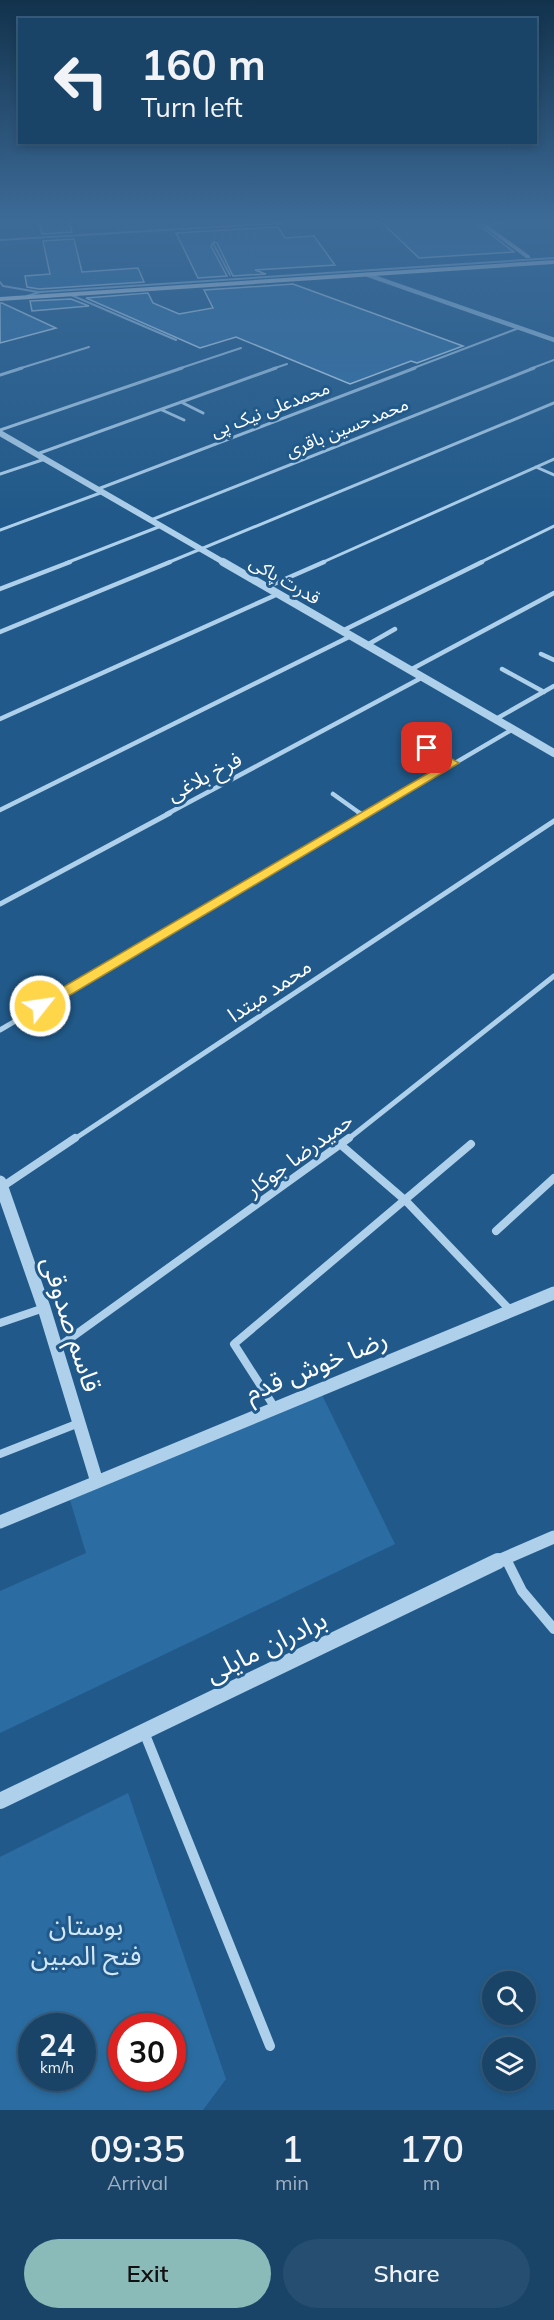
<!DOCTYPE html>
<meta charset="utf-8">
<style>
body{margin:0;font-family:Mulish,"Noto Sans Arabic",sans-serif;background:#264e71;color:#f1f3f6;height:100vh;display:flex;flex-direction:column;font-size:22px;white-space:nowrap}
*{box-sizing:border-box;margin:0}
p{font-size:20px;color:#9fb0c0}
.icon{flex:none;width:33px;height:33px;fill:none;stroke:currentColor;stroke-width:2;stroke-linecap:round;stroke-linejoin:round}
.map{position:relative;height:2110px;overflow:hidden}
.details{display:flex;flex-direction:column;background:#194468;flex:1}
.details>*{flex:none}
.banner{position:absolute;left:18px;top:18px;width:519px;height:126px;border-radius:0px;box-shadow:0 3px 9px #0003,0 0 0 2px #375c7c;background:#194468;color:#f1f3f6;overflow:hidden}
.controls{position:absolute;left:482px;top:1971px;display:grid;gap:12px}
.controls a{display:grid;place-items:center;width:54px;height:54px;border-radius:50%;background:#194468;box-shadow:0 3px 9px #0003,0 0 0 2px #375c7c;font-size:30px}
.speed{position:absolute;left:18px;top:2013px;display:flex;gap:12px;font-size:30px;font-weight:700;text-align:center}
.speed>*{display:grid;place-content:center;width:78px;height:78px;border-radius:50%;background:#194468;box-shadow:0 3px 9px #0003,0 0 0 2px #375c7c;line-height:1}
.speed small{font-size:15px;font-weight:400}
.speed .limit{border:9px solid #d22;background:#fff;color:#111}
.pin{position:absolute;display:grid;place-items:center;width:51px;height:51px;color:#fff;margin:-26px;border-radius:12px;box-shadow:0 3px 9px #0006}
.me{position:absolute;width:66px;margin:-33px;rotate:60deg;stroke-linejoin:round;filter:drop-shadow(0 0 4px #0008)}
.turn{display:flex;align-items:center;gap:21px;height:126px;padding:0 24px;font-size:27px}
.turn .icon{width:78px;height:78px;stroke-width:2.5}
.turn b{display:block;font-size:42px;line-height:51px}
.eta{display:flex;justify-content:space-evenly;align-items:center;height:102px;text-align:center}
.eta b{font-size:36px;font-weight:600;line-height:42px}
.cta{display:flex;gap:12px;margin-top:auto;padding:12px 24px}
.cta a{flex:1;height:69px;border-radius:36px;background:#8bbbb9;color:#111;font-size:24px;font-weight:600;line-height:69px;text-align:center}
.cta a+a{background:#264e71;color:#f1f3f6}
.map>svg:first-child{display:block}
.green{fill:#2b6da2;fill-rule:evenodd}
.building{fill:#3172a7;stroke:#d2e7f8;stroke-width:1.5}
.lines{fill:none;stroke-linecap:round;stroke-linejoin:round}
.service{stroke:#aed0eb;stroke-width:2}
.minor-far5{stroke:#aed0eb;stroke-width:2}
.minor-far4{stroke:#aed0eb;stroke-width:3}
.minor-far3{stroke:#aed0eb;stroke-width:4.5}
.minor-far2{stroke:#aed0eb;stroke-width:5}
.minor-far1{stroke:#aed0eb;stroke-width:8}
.minor{stroke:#aed0eb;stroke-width:10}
.tertiary-far4{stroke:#aed0eb;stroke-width:4.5}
.tertiary-far3{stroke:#aed0eb;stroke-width:6}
.tertiary-far2{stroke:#aed0eb;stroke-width:8}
.tertiary-far1{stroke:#aed0eb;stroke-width:13}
.tertiary{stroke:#aed0eb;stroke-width:16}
.secondary{fill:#d9eaf8;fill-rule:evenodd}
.primary{fill:#f2f8fe;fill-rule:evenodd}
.route{fill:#ffd54a;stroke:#a68a30;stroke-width:1.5}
.labels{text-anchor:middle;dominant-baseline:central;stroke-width:6;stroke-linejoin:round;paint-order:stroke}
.far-street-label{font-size:18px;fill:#fff;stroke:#215a8a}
.street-label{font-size:21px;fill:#fff;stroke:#215a8a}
.near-street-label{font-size:26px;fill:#fff;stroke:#215a8a}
.near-park-label{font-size:26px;fill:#d2e7f8;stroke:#215a8a}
</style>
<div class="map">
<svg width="554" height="2110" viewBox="0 0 554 2110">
<rect width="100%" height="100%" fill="#215a8a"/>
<!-- green -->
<path class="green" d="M322 1395 395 1544 0 1733V1591L86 1553 70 1500Z
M128 1793 226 2079 203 2110H0V1857ZM82 2026V2078H32V2026ZM122 2026H172V2078H122Z"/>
<!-- building -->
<path class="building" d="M39 219H69L72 232 42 234Z
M411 219H471L514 252 419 258 380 221Z
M278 227 285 238 314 236 335 265 255 270 266 274 233 276 217 243 214 242 211 246 227 276 198 278 176 233Z
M74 239 82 272 138 268 144 282 39 289 27 287 25 276 50 274 43 241Z
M293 284 463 346 417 363 411 361 350 384 236 337 200 348 86 298 148 293 153 303 179 314 213 308 204 290Z
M71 299 89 306 32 311 30 301Z
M0 303H2L56 328 0 343Z"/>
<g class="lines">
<!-- service -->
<path class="service" d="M214 245 230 275
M0 282 3 286 38 292
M71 295 176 340
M27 296 40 292 554 258"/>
<!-- minor-far5 -->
<path class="minor-far5" d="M115 222 168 219
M483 225 538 219
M0 240 347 219
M18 369 89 347
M178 369 241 348
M272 369 287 364
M411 369 519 328
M530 369 554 360"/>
<!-- minor-far4 -->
<path class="minor-far4" d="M0 375 22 368
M181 402 203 413
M162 410 184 420
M0 430 182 368
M37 454 276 368
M536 467 554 475
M0 474 45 459
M98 489 415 368
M151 520 534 368
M0 530 103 492
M66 563 161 526
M167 563 554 403
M321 563 554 459
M479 563 554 526"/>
<!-- minor-far3 -->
<path class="minor-far3" d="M267 587 324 562
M0 589 70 562
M342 631 482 562
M0 632 170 562
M367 645 395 629
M541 654 554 660
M502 669 544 692
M410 670 554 593
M0 719 278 594
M496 719 554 686
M427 748 454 763
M333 794 361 814
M0 810 351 636
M167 814 423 677
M368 814 513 729"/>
<!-- minor-far2 -->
<path class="minor-far2" d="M359 813 364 816
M0 904 170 813
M0 1030 370 813
M73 1140 554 821
M347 1140 554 976"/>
<!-- minor-far1 -->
<path class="minor-far1" d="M341 1145 406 1201 510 1310
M2 1187 75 1138
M496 1231 554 1178
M0 1323 44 1308
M57 1348 349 1138
M275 1408 234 1344 471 1144
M0 1454 79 1423
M506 1558 508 1563"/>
<!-- minor -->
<path class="minor" d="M507 1561 522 1591 554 1629
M144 1732 270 2046"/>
<!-- tertiary-far4 -->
<path class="tertiary-far4" d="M368 275 554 340"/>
<!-- tertiary-far3 -->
<path class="tertiary-far3" d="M0 433 225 563"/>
<!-- tertiary-far2 -->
<path class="tertiary-far2" d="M223 562 554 753"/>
<!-- tertiary-far1 -->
<path class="tertiary-far1" d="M0 1182 44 1308 97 1482
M0 1522 554 1293
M494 1563 554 1537"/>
<!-- tertiary -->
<path class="tertiary" d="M0 1801 498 1561"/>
<!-- secondary -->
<path class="secondary" d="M479 219 530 256V258H526L473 219Z"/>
<!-- primary -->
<path class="primary" d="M554 260V264L0 301V297Z"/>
</g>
<!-- sky -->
<linearGradient id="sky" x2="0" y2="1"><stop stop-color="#12324c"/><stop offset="0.43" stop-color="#3d6b98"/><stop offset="1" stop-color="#3d6b98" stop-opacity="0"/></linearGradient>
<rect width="554" height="515" fill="url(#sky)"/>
<!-- route -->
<path class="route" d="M427 745 459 763 45 1010H36L34 1006 36 1003 446 763 423 751 422 748Z"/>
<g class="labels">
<!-- far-street labels -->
<g class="far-street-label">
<text transform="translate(270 409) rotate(-21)">محمدعلی نیک پی</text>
<text transform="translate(347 427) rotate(-22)">محمدحسین باقری</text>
<text transform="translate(285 580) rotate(30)">قدرت پاکی</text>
</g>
<!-- street labels -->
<g class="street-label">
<text transform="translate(204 776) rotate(-28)">فرخ بلاغی</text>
<text transform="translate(269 990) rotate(-34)">محمد مبتدا</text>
<text transform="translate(299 1154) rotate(-36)">حمیدرضا جوکار</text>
</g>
<!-- near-street labels -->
<g class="near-street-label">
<text transform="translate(72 1324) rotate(72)">قاسم صدوقی</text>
<text transform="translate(316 1365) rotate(-22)">رضا خوش قدم</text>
<text transform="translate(266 1646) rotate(-26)">برادران مایلی</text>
</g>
<!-- near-park labels -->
<g class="near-park-label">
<text x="86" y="1925">بوستان<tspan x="86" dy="30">فتح المبین</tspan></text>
</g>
</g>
</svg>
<div class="controls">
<a><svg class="icon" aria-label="search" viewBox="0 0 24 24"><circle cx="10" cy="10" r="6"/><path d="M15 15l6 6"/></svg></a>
<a><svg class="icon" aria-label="layers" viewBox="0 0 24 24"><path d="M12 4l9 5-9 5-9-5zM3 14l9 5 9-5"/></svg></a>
</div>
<div class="speed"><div>24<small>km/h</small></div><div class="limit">30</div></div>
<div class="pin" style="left:427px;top:748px;background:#d93025"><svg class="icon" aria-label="arrive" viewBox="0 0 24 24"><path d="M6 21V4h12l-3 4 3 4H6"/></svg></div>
<svg class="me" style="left:40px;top:1006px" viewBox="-20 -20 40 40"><circle r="17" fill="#ffd54a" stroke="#fff" stroke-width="3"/><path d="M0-11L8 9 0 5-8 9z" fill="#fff"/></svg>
<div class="banner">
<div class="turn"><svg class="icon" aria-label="left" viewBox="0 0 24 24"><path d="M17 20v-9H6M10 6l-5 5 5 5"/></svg><div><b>160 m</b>Turn left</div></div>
</div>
</div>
<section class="details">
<div class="eta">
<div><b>09:35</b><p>Arrival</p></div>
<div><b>1</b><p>min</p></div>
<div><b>170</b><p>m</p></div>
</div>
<div class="cta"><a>Exit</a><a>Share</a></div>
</section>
